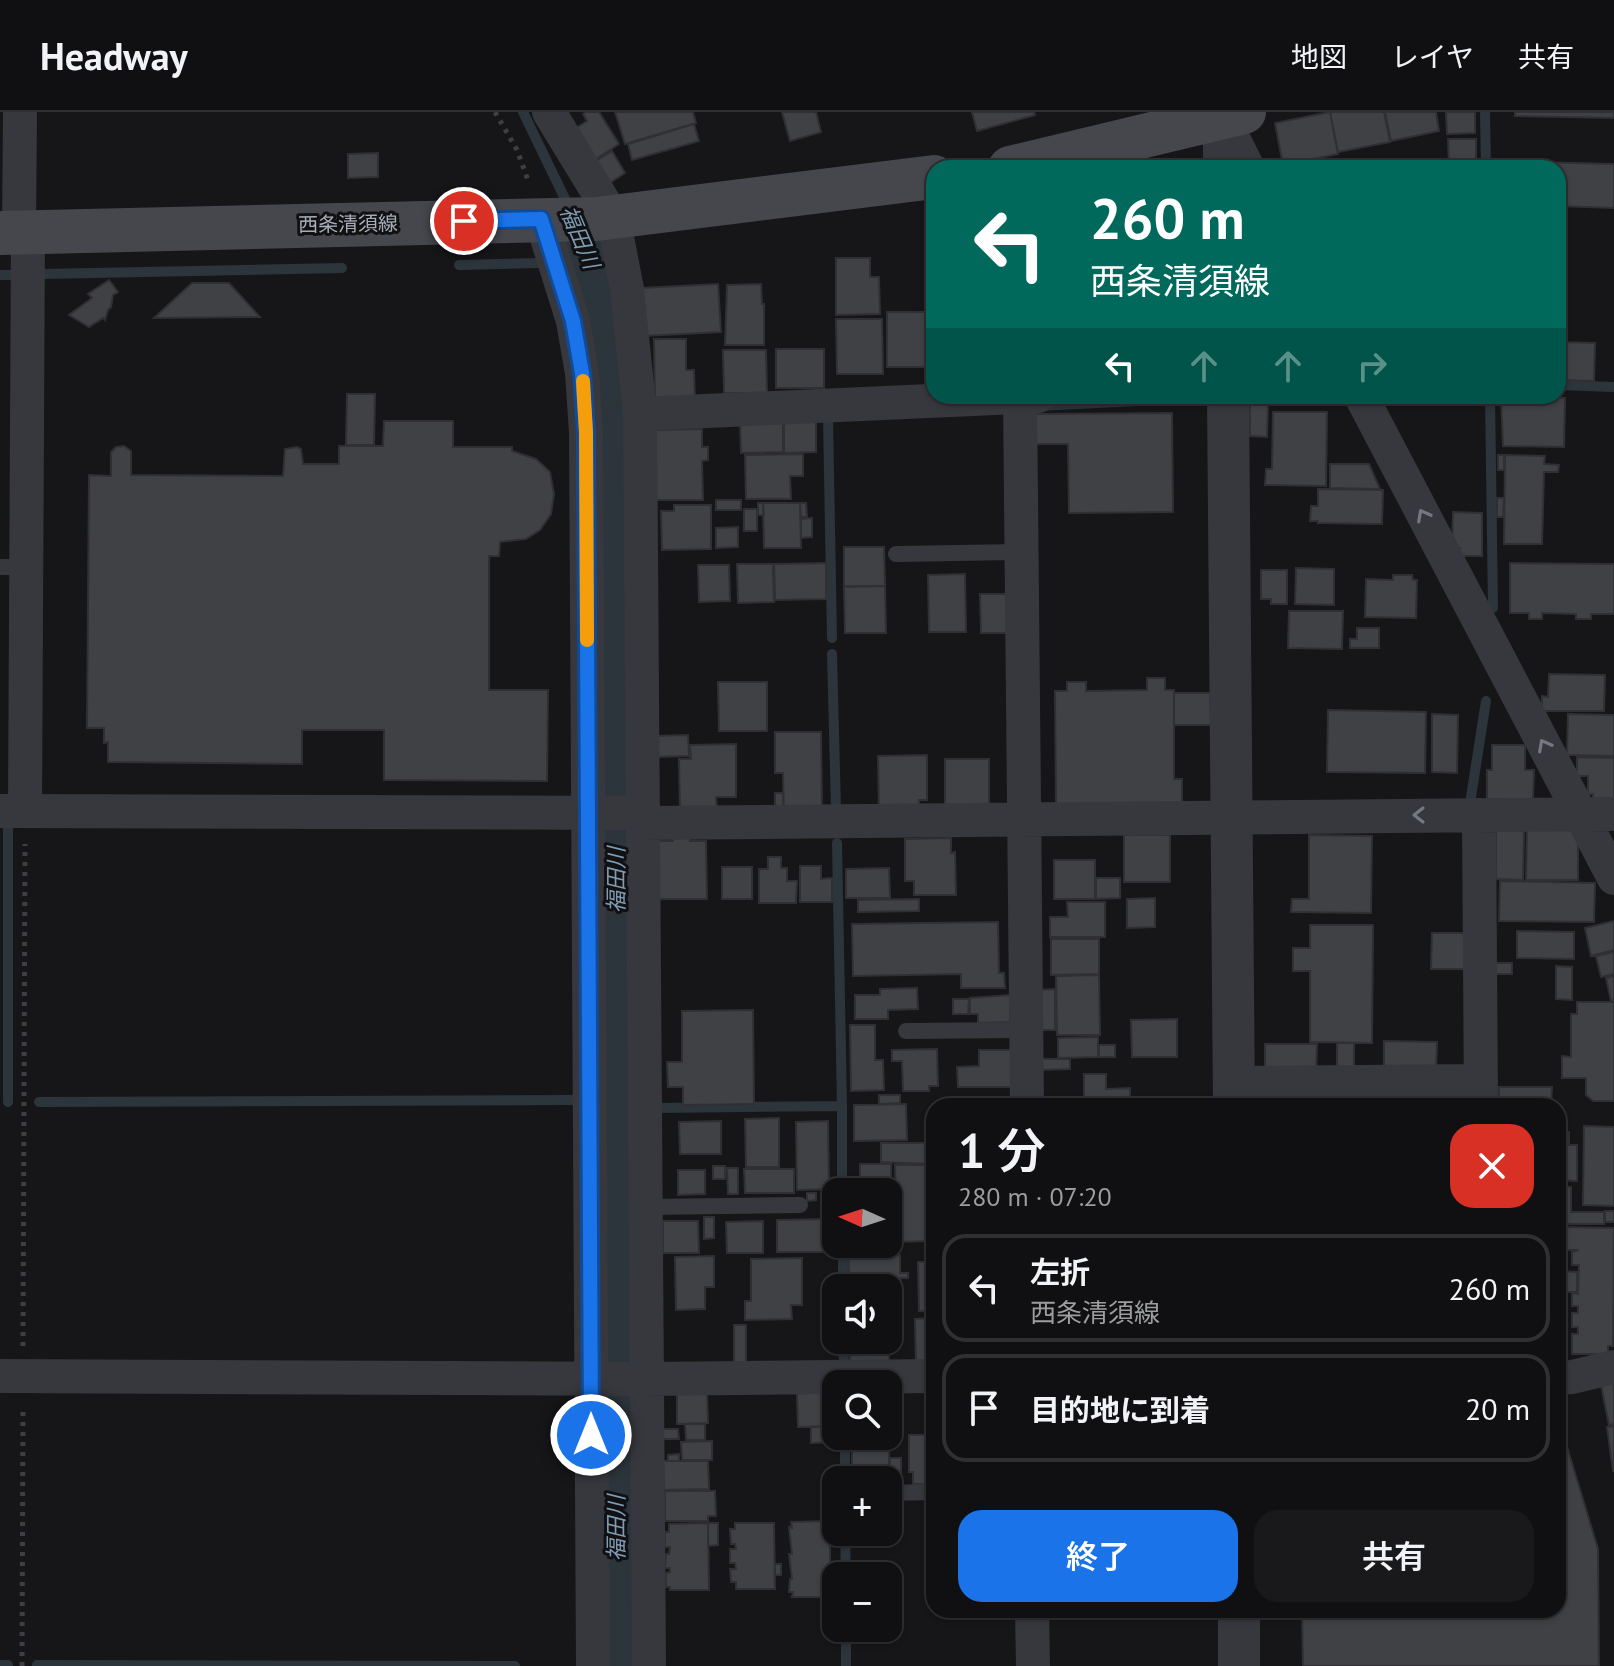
<!DOCTYPE html>
<html lang="ja">
<meta charset="utf-8">
<style>
body{margin:0;font-family:"PT Sans","Noto Sans JP",sans-serif;background:#19191b;color:#f1f3f6;height:100vh;display:flex;flex-direction:column;font-size:30px;white-space:nowrap}
*{box-sizing:border-box;margin:0}
p{font-size:26px;color:#9c9d9f}
.icon{flex:none;width:44px;height:44px;fill:none;stroke:currentColor;stroke-width:2;stroke-linecap:round;stroke-linejoin:round}
.map{position:relative;flex:1;overflow:hidden}
.details{position:absolute;left:926px;top:986px;width:640px;height:520px;display:flex;flex-direction:column;background:#101012;border-radius:24px;box-shadow:0 2px 6px #0004,0 0 0 2px #303032}
.details>*{flex:none}
.top-card{position:absolute;left:926px;top:48px;width:640px;height:244px;border-radius:24px;box-shadow:0 2px 6px #0004,0 0 0 2px #303032;background:#00695c;color:#fff;overflow:hidden}
.needle{width:52px;rotate:273deg}
.fabs{position:absolute;left:822px;top:1066px;display:grid;gap:16px}
.fabs a{display:grid;place-items:center;width:80px;height:80px;border-radius:16px;background:#101012;box-shadow:0 2px 6px #0004,0 0 0 2px #303032;font-size:40px}
.pin{position:absolute;display:grid;place-items:center;width:68px;height:68px;color:#fff;margin:-34px;border:4px solid #fff;border-radius:50%;box-shadow:0 2px 8px #0007}
.me{position:absolute;width:88px;margin:-44px;rotate:0deg;stroke-linejoin:round;filter:drop-shadow(0 0 6px #0008)}
.turn{display:flex;align-items:center;gap:28px;height:168px;padding:0 32px;font-size:36px}
.turn .icon{width:104px;height:104px;stroke-width:2.5}
.turn b{display:block;font-size:56px;line-height:68px}
.lanes{display:flex;align-items:center;height:76px;padding:0 32px;background:#0003;justify-content:center;gap:40px;direction:ltr}
.lanes .off{opacity:.35}
.round{display:grid;place-items:center;flex:none;width:84px;height:84px;border-radius:24px;background:#19191b}
.summary{display:flex;align-items:center;justify-content:space-between;height:136px;padding:0 32px}
h1{font-size:48px;font-weight:600;line-height:60px}
.button{display:flex;gap:16px;margin-top:auto;padding:16px 32px}
.button a{flex:1;height:92px;border-radius:24px;background:#1a73e8;color:#fff;font-size:32px;font-weight:600;line-height:92px;text-align:center}
.button a+a{background:#19191b;color:#f1f3f6}
ul{padding:0;list-style:none}
li{display:flex;align-items:center;gap:24px;height:108px;margin:0 16px 12px;padding:0 16px;border:4px solid #303032;border-radius:24px}
li div{flex:1}
li b{display:block;font-size:30px}
li em{font-style:normal}
header{display:flex;align-items:center;gap:48px;box-sizing:border-box;height:112px;padding:0 40px;background:#101012;border-bottom:2px solid #303032}
header strong{font-size:38px}
nav{display:flex;gap:44px;margin-inline-start:auto;font-size:28px}
.map>svg:first-child{display:block}
.water{fill:#2c353c}
.lines{fill:none;stroke-linecap:round;stroke-linejoin:round}
.stream{stroke:#2c353c;stroke-width:10}
.building{fill:#404145;stroke:#303034;stroke-width:2}
.path{stroke:#3d3f44;stroke-width:5;stroke-dasharray:4 6;stroke-linecap:butt}
.service{stroke:#37383d;stroke-width:16}
.minor{stroke:#37383d;stroke-width:34}
.tertiary{stroke:#37383d;stroke-width:42}
.secondary{stroke:#45474d;stroke-width:44}
.oneway{stroke:#757881}
.route-casing{stroke:#114b97;stroke-width:20}
.route{stroke:#1a73e8;stroke-width:14}
.slow{stroke:#f59e0b;stroke-width:14}
.labels{text-anchor:middle;dominant-baseline:central;stroke-width:6;stroke-linejoin:round;paint-order:stroke}
.street-label{font-size:20px;fill:#a8adb8;stroke:#111113}
.water-label{font-size:22px;font-style:italic;fill:#7f9bb3;stroke:#111113}
</style>
<header>
<strong>Headway</strong>
<nav><a>地図</a><a>レイヤ</a><a>共有</a></nav>
</header>
<div class="map">
<svg width="1614" height="1554" viewBox="0 0 1614 1554">
<rect width="100%" height="100%" fill="#161618"/>
<!-- water -->
<path class="water" d="M557 116H601L626 256 637 1554H606L599 321Z"/>
<g class="lines">
<!-- stream -->
<path class="stream" d="M523 0 569 95
M1485 0 1486 56
M459 153 542 151
M44 162 342 156
M0 163H12
M1558 273 1614 275
M1490 284 1493 496
M1038 294 1196 286
M832 526 828 305 834 304
M832 542 836 698
M1471 685 1486 589
M2 710H8V990
M837 731 842 994
M39 990 573 988
M657 996 842 994V1080
M843 1132V1176
M843 1228 844 1252
M845 1324V1368
M845 1420 846 1464
M846 1516V1554
M0 1553H8
M37 1553 515 1554"/>
</g>
<!-- building -->
<path class="building" d="M586 0H599L619 32 593 49 573 18 587 9 583 2Z
M615 0H693L696 11 625 32Z
M782 0H816L821 20 790 29Z
M972 0H1034L1035 3 977 19Z
M1330 0H1384L1390 30 1338 40Z
M1330 0 1338 42 1283 53 1275 11Z
M1385 0H1436L1439 19 1391 29Z
M1446 0H1475V21L1447 22Z
M1515 0H1614V6L1515 4Z
M694 12 699 29 632 48 628 32Z
M1448 27H1476V56H1449Z
M612 39 625 61 608 72 594 50Z
M378 41V65L348 66V42Z
M1500 49 1614 52V96L1558 94V56H1500Z
M1340 50 1341 56H1312Z
M836 146H870V165H879L880 202 836 203Z
M109 168 118 180 113 183 111 195 108 198 105 208 103 206 89 215 69 203 92 186 88 182Z
M192 171H229L260 205 154 206Z
M718 172 721 220 643 224 641 176Z
M761 172 762 192H764V233H725L727 173Z
M887 200H927L928 255H887Z
M836 207H882L883 262H837Z
M654 227H686V258H694L695 291 655 286Z
M1558 230 1595 231 1594 269 1558 268Z
M776 237H824V276H776Z
M723 238H766L767 281H724Z
M347 282H375L374 333H346Z
M1501 285 1565 286 1564 335 1503 334Z
M1250 292H1268L1267 325 1250 324Z
M1273 300H1327L1326 374 1265 373 1266 357H1272Z
M1172 301 1173 400 1069 401 1068 332H1034V302Z
M784 306H816V340L784 341Z
M783 307V340L741 341 740 308Z
M384 309H453V335H512V339L536 347 550 360 554 382 551 402 540 418 526 427 500 430 499 444H489V578H548L547 669 384 668V618H302V652L108 650V630L104 631V616H87L89 363 111 364V340L116 335 124 334 131 339V363L283 364 285 337 297 335 301 337 303 352H339V334H383Z
M702 317V335H708V348L702 349 703 388H652L651 318Z
M803 342V364H790L791 387H746L745 343Z
M1498 343H1504V358H1498Z
M1505 343 1545 344 1544 352 1559 353 1558 360H1544L1542 432H1504Z
M1330 352H1369L1380 377 1330 376Z
M1318 377 1383 378 1382 412 1318 411V409H1310L1311 394H1318Z
M1497 386H1504L1503 405H1497Z
M716 388H741V398H716Z
M758 391H763L764 403H758Z
M763 391H800L801 436H764Z
M800 391H806L807 405H801Z
M674 393H711V437L662 438 661 399H674Z
M744 397H757V419H744Z
M1453 400 1482 401V444H1460V436H1452Z
M812 406V425L801 426V407Z
M738 415V435L716 436V416Z
M844 435H884L885 474H844Z
M826 451V487L775 488 774 452Z
M1510 451 1614 452V502H1591V507H1576V502L1542 501V507H1529V501H1510Z
M737 452H773L774 490 738 491Z
M698 453H729L730 489 699 490Z
M1296 456 1334 457V493L1295 492Z
M1261 458H1287V492H1271V487H1261Z
M965 462 966 520H929L928 463Z
M1393 463H1412L1413 468H1417L1416 506 1365 505 1366 467 1393 468Z
M885 474 886 521H845L844 475Z
M980 482H1013L1014 521H981Z
M1289 499H1343L1342 537 1288 536Z
M1357 516H1379V536H1350V527H1357Z
M1549 562 1605 563 1604 599H1542V584L1548 585Z
M1147 566H1165V578H1174V667H1182V698L1056 693 1055 579H1067V570H1086V579L1147 578Z
M718 570H767V619H719Z
M1174 581H1210L1211 613H1174Z
M1328 598 1426 600 1425 661 1327 660Z
M1432 602 1458 603 1457 661 1432 660Z
M1568 602 1614 603V644L1567 643Z
M775 620H821L822 702 784 703 783 661H775Z
M688 623 689 644 655 645V624Z
M736 632V685H716L717 698 680 699 679 647H691L690 633Z
M1492 633H1525V658H1534L1533 688 1487 687V658H1492Z
M927 643V688H919V700L879 701 878 644Z
M1577 645 1614 646V690L1593 689V682H1588V664H1577Z
M945 647H989V692L945 693Z
M775 681H783V702H775Z
M1527 716H1573L1578 727V768H1526Z
M1496 718 1524 719 1523 768 1496 767Z
M673 723H689L690 729H706L707 787H657L656 729H673Z
M1124 723H1170V770H1124Z
M1309 723 1372 724 1371 801 1291 800 1292 787H1309Z
M951 726V741L955 740 956 783H914V769H905V727Z
M768 745H781V756H787V769H797L796 791H759V757H768Z
M1054 748H1095V787H1054Z
M800 754H821V767L832 766V790H800Z
M722 755H752V787H722Z
M889 756 890 786H846V757Z
M1096 766H1120V786L1096 787Z
M1500 769 1595 771 1594 810 1499 809Z
M1155 786V815L1127 816V787Z
M919 787V799L858 800V788Z
M1067 790H1105V825H1050V805H1068Z
M1614 809V838L1591 844 1585 816Z
M998 810 999 861H1004L1005 876H961V862L853 864 852 812Z
M1310 813H1373L1372 931 1310 930V859H1293V836H1310Z
M1517 819 1574 820V847L1517 846Z
M1432 821H1467L1466 857H1431Z
M1051 827H1099V862L1051 863Z
M1614 840V862L1601 865 1596 844Z
M1495 851H1512V862H1495Z
M1556 854 1572 855V888L1556 887Z
M1099 863 1100 923H1057L1056 864Z
M1614 864V888L1611 889 1606 866Z
M917 876 918 897 888 898V907H855V883H880V877Z
M1055 877V918H1039L1038 878Z
M1010 883V910L978 911V902H970V886Z
M953 887H969L968 902H953Z
M1577 890H1614V989H1593L1586 983V966H1562V944L1571 945V902H1577Z
M753 898 754 992 683 993V975H668L667 950H682V899Z
M1177 907V945H1132L1131 908Z
M850 913H875V948H883L884 978 851 979Z
M1098 925V945L1058 946V926Z
M1384 929 1437 930 1436 960 1384 959Z
M1337 931H1354V958H1337Z
M1265 932H1317L1316 963 1265 962Z
M1099 933H1115V945H1099Z
M937 937 938 974H929V979H903L902 949H892V938Z
M979 938H1012L1013 975H958L957 955 979 954Z
M1039 947H1070V957L1039 958Z
M1084 962H1106V977L1130 976V994H1084Z
M1499 975H1552L1551 994H1499Z
M879 983H900V991L879 992Z
M1463 986V994H1292V988Z
M906 992 907 1028 854 1029V993Z
M779 1006V1055H746L745 1007Z
M721 1009V1042H680L679 1010Z
M828 1009 829 1077 797 1078 796 1010Z
M1584 1014 1614 1015V1094L1583 1093Z
M1558 1020H1569V1031H1558Z
M881 1031H925V1036H930V1052L881 1050Z
M1558 1033H1577V1069L1558 1068Z
M860 1052H891V1071H885L886 1080H860Z
M895 1053H931L934 1090H927L928 1129 896 1130V1100H891V1090H896Z
M713 1054H725V1067H713Z
M727 1056H738V1082H728Z
M744 1057H794V1081H745Z
M678 1058H705V1082L678 1083Z
M1558 1075H1571V1100H1604V1112H1558Z
M822 1078H835V1091H822Z
M807 1081H816V1088L807 1089Z
M1605 1099H1614V1110H1605Z
M704 1105H714V1126L704 1127Z
M828 1107 829 1119H836V1140H777V1108Z
M663 1109H698L699 1141H663Z
M763 1109V1141H727L726 1110Z
M1563 1115 1614 1116 1613 1234H1608V1242H1572V1222H1578V1215H1572V1201H1578V1194H1572V1181L1578 1182 1579 1153H1572V1140L1579 1138H1562Z
M856 1132H877L878 1139H856Z
M900 1143V1161H908V1166H901L900 1171H888V1176H850L848 1144Z
M714 1144V1175H705V1197L676 1198 675 1145Z
M802 1146V1193H791L792 1207 745 1208V1189H751V1147Z
M918 1150H934V1199H919Z
M1560 1159 1577 1160V1180H1560Z
M934 1206V1251H916L915 1207Z
M888 1207 889 1249H850L849 1228H888Z
M734 1213H746V1250H734Z
M1614 1265V1312L1609 1313 1600 1268Z
M836 1274V1314L798 1315 797 1282Z
M707 1280 708 1311 677 1312V1281Z
M888 1280H902L903 1320 888 1321Z
M1558 1305 1598 1437 1599 1554H1303L1302 1498H1558Z
M685 1312H705V1328H686Z
M1614 1314V1359H1613L1607 1315Z
M811 1315H836L839 1330 811 1331Z
M661 1317H678L679 1327H661Z
M889 1323V1366H852V1324Z
M909 1323H934V1372H913V1360H909Z
M712 1329V1348H682L681 1330Z
M679 1342V1349H668V1343Z
M890 1346H901V1373H890Z
M663 1349H708L709 1377 664 1378Z
M665 1379H715L716 1404H708V1409H665Z
M830 1409H836L839 1429H830Z
M830 1409V1485H792L793 1480H789L790 1467H792L789 1442H792L789 1415 792 1416 791 1410Z
M708 1411 709 1478H670V1475H666V1461L670 1460V1456H665L666 1442H669L670 1435H665V1420H669V1412Z
M708 1411H718V1433L708 1434Z
M735 1411H774L775 1477H736V1470H731L730 1457H736L735 1451H730V1437H736L735 1432H731L730 1417H735Z
M775 1452H781V1463H775Z"/>
<g class="lines">
<!-- path -->
<path class="path" d="M495 0 517 38 529 71
M23 1234 25 732
M22 1554 23 1296"/>
<!-- service -->
<path class="service" d="M896 442 1022 440
M0 455H26
M906 919 1026 918
M646 1095 800 1093
M888 1381 934 1380"/>
<!-- minor -->
<path class="minor" d="M549 0 613 105 627 177 640 302 649 1554
M1225 10 1248 56
M541 107 573 209 582 261 586 320 593 1554
M19 120 20 0
M1020 284 1027 994
M1361 284 1614 766
M640 302 1038 284
M0 699 643 701
M25 699 28 120
M1479 703 1481 994
M643 711 1614 702
M1234 971 1481 969
M0 1264 647 1267 934 1264
M1558 1266 1572 1265 1614 1255
M1032 1498 1033 1554"/>
<!-- tertiary -->
<path class="tertiary" d="M1224 6V56
M1228 284 1234 994
M1239 1498V1554"/>
<!-- secondary -->
<path class="secondary" d="M1010 56 1244 0
M0 121 597 107 934 65"/>
</g>
<!-- one-way arrows -->
<defs><path id="oneway-chevron" d="M-2-3.5L2.5 0L-2 3.5" fill="none" stroke-width="1.6" stroke-linecap="round" stroke-linejoin="round" transform="scale(2)"/></defs>
<g class="oneway">
<use href="#oneway-chevron" transform="translate(1423 403) rotate(-118)"/>
<use href="#oneway-chevron" transform="translate(1544 633) rotate(-118)"/>
<use href="#oneway-chevron" transform="translate(1419 703) rotate(180)"/>
</g>
<g class="lines">
<defs>
<path id="route" d="M464 109 541 107 573 209 582 261 586 320 591 1323"/>
</defs>
<!-- route casing -->
<use href="#route" class="route-casing"/>
<!-- route -->
<use href="#route" class="route"/>
<!-- slow -->
<path class="slow" d="M583 269 586 320 587 528"/>
</g>
<g class="labels">
<!-- street labels -->
<g class="street-label">
<text transform="translate(348 112) rotate(-1)">西条清須線</text>
</g>
<!-- water labels -->
<g class="water-label">
<text transform="translate(580 125) rotate(67)">福田川</text>
<text transform="translate(616 768) rotate(-90)">福田川</text>
<text transform="translate(616 1416) rotate(-90)">福田川</text>
</g>
</g>
</svg>
<div class="fabs">
<a><svg class="needle" viewBox="-14 -14 28 28"><path d="M0-13l5 13h-10z" fill="#e53935"/><path d="M0 13l5-13h-10z" fill="#9c9d9f"/></svg></a>
<a><svg class="icon" aria-label="sound" viewBox="0 0 24 24"><path d="M4 9h4l5-4v14l-5-4H4zM17 9q2 3 0 6"/></svg></a>
<a><svg class="icon" aria-label="search" viewBox="0 0 24 24"><circle cx="10" cy="10" r="6"/><path d="M15 15l6 6"/></svg></a>
<a>+</a>
<a>−</a>
</div>
<div class="pin" style="left:464px;top:109px;background:#d93025"><svg class="icon" aria-label="arrive" viewBox="0 0 24 24"><path d="M6 21V4h12l-3 4 3 4H6"/></svg></div>
<svg class="me" style="left:591px;top:1323px" viewBox="-20 -20 40 40"><circle r="17" fill="#1a73e8" stroke="#fff" stroke-width="3"/><path d="M0-11L8 9 0 5-8 9z" fill="#fff"/></svg>
<div class="top-card">
<div class="turn"><svg class="icon" aria-label="left" viewBox="0 0 24 24"><path d="M17 20v-9H6M10 6l-5 5 5 5"/></svg><div><b>260 m</b>西条清須線</div></div>
<div class="lanes"><svg class="icon" aria-label="left" viewBox="0 0 24 24"><path d="M17 20v-9H6M10 6l-5 5 5 5"/></svg><svg class="icon off" aria-label="ahead" viewBox="0 0 24 24"><path d="M12 20V5M6 11l6-6 6 6"/></svg><svg class="icon off" aria-label="ahead" viewBox="0 0 24 24"><path d="M12 20V5M6 11l6-6 6 6"/></svg><svg class="icon off" aria-label="right" viewBox="0 0 24 24"><path d="M7 20v-9h11M14 6l5 5-5 5"/></svg></div>
</div>
<section class="details">
<div class="summary"><div><h1>1 分</h1><p>280 m · 07:20</p></div><a class="round" style="background:#d93025;color:#fff"><svg class="icon" aria-label="close" viewBox="0 0 24 24"><path d="M6 6l12 12M18 6L6 18"/></svg></a></div>
<ul>
<li><svg class="icon" aria-label="left" viewBox="0 0 24 24"><path d="M17 20v-9H6M10 6l-5 5 5 5"/></svg><div><b>左折</b><p>西条清須線</p></div><em>260 m</em></li>
<li><svg class="icon" aria-label="arrive" viewBox="0 0 24 24"><path d="M6 21V4h12l-3 4 3 4H6"/></svg><div><b>目的地に到着</b></div><em>20 m</em></li>
</ul>
<div class="button"><a>終了</a><a>共有</a></div>
</section>
</div>
